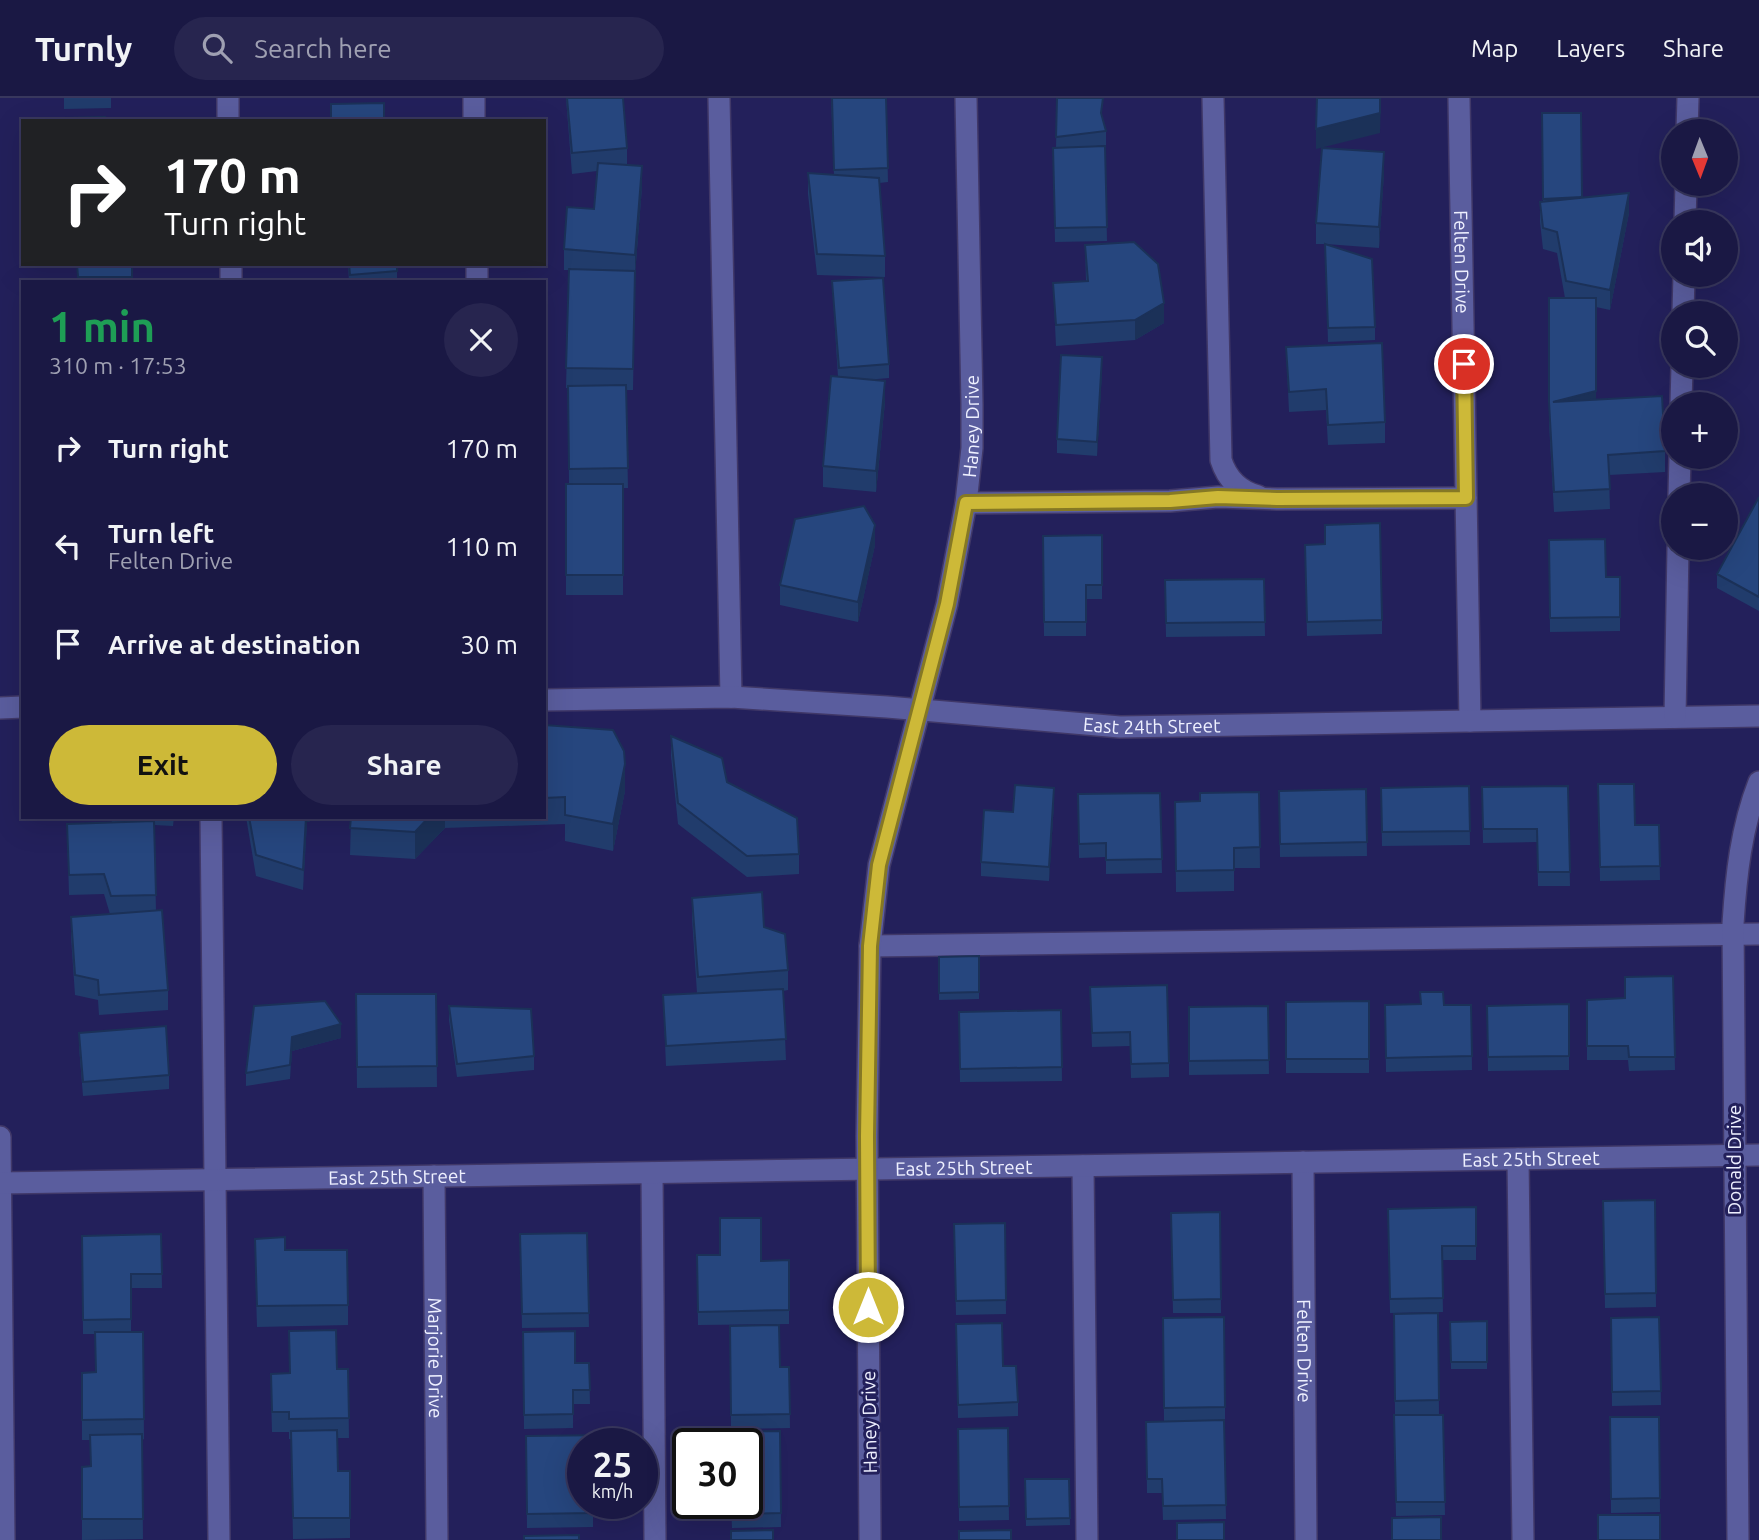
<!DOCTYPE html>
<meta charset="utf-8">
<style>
body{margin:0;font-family:Ubuntu,sans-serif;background:#27254f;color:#f1f3f6;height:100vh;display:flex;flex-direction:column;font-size:26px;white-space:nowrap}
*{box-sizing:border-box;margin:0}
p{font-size:23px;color:#9fa0b2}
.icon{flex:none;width:38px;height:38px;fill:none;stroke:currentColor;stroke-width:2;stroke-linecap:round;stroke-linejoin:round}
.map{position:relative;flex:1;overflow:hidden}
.panel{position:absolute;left:21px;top:182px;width:525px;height:539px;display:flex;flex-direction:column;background:#1a1844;border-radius:0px;box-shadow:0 7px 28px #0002,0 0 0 2px #38375d}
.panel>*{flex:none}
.hud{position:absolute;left:21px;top:21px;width:525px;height:147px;border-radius:0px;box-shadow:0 7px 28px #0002,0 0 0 2px #38375d;background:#202124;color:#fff;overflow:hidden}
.needle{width:46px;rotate:179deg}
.buttons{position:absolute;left:1661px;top:21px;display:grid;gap:14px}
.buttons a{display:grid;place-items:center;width:77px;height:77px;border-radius:50%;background:#1a1844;box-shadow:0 7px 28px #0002,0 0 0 2px #38375d;font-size:35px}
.speed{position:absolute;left:567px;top:1330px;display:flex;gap:14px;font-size:35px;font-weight:700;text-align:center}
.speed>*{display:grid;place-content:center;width:91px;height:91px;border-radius:50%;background:#1a1844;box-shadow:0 7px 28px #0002,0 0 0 2px #38375d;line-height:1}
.speed small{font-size:18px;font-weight:400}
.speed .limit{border:4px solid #111;border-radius:10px;background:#fff;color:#111}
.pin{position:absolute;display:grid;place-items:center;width:60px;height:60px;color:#fff;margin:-30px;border:4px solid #fff;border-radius:50%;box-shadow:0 2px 7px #0007}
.me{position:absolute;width:77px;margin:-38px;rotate:0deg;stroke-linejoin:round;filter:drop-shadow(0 0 5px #0008)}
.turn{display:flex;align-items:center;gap:24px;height:147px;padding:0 28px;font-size:32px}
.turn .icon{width:91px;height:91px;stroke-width:2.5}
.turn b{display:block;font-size:49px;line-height:60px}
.round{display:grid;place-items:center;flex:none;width:74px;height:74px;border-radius:37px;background:#27254f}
.overview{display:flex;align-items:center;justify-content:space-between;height:119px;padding:0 28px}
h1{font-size:42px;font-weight:600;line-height:52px;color:#1e9e55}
.primary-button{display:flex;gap:14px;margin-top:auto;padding:14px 28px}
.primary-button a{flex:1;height:80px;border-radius:42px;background:#cdb938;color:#111;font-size:28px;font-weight:600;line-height:80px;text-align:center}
.primary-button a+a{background:#27254f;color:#f1f3f6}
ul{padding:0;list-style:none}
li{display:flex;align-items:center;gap:21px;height:98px;padding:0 28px}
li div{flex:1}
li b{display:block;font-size:26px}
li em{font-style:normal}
header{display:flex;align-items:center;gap:42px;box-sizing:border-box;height:98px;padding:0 35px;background:#1a1844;border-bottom:2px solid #38375d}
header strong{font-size:33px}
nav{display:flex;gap:38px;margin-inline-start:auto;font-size:24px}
.search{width:490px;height:63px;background:#27254f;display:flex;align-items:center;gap:18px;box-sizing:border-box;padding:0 24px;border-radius:38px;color:#9fa0b2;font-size:26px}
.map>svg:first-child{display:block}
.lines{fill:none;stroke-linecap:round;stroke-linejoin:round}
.minor-casing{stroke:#403868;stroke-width:24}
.minor{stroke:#5a5d9e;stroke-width:21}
.wall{fill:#213c6c}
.shaded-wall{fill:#1b3158}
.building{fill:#26467e;stroke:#1b3158;stroke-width:2}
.route-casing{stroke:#857824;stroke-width:18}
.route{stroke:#cdb938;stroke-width:12}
.labels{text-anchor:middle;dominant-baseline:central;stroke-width:6;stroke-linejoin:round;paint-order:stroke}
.street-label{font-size:19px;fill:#eef0ff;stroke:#23205b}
</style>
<header>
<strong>Turnly</strong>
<div class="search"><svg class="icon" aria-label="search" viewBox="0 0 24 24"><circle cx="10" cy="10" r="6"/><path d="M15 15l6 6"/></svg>Search here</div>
<nav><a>Map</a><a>Layers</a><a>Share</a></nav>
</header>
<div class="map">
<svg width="1759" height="1442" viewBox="0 0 1759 1442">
<rect width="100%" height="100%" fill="#23205b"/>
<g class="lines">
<defs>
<g id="minor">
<path d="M228 0V23"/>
<path d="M474 0V23"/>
<path d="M719 0 731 599"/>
<path d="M1213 0 1221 362C1227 381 1239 393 1258 398"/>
<path id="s1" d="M1459 0 1470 623"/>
<path d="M1687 33 1688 0"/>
<path d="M1685 124 1686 86"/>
<path d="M231 166V184"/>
<path d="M477 166V184"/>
<path d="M1683 215 1684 177"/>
<path d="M1681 306 1682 268"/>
<path d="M1679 397 1680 359"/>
<path d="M966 405 1170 403 1218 399 1277 401 1466 400"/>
<path id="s2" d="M544 602 731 599 887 609 1120 629 1759 618"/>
<path d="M0 610 23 609"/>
<path d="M1675 619 1678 450"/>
<path d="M211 719 219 1442"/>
<path d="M870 848 1759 836"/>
<path d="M0 1039 4 1442"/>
<path d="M1518 1061 1523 1442"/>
<path id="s3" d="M1303 1064 1306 1442"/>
<path d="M1083 1068 1087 1442"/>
<path d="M652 1075 655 1442"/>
<path id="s4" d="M434 1078 437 1442"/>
<path id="s5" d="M0 1085 1759 1057"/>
<path id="s6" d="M870 1442 867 1038 870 848 879 767 947 506 966 405 972 350V306L966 0"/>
<path d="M1738 1442 1733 826C1736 778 1741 730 1759 684"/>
</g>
</defs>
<!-- minor casing -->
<use href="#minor" class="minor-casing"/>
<!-- minor -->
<use href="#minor" class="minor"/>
</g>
<!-- wall -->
<path class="wall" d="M64 0H111V10L64 11Z
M566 0H623L627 50V67L642 89 635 177 633 292H626L628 390H623V497H566V386H569L568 290H566L569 172H564V151L594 111 597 73 572 76Z
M831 0H886L888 84 879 85 885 158V179L817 177 808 96V75L834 77Z
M1057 0 1102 18 1106 33V47L1096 48H1105L1107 143 1055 144 1053 50H1056Z
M1542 15 1582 99 1629 115 1610 212 1596 209V302L1665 353V374L1609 377 1610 411 1554 414 1549 325V200H1565L1557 155 1543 151 1540 124V104L1543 103Z
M1384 75 1379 150 1326 146 1375 229V242L1328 244 1325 146H1316V125Z
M1085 147 1164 225 1135 242 1056 248 1053 185 1086 183Z
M77 166H132V184H77Z
M348 166H397V184H349Z
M832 183 889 266V280L866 282 885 304 876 394 823 389V368L838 279Z
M1286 249 1385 324V345L1328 347 1326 312 1289 314Z
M1102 273 1097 358 1057 355V341Z
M1759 399V513L1717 490V476Z
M1102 437V501H1086V538H1044L1043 438Z
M1549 442 1606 479H1620V533L1550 534Z
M1325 446 1382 522V536L1307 538 1305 447Z
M875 447 858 524 780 507V487Z
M1264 481 1265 538 1166 539 1165 482Z
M544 627 625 693 613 753 565 743V726L445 730 415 761 350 757 351 719H544Z
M671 638 727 684 799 756V776L747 779 678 726 671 658Z
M1598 686 1635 727H1659L1660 782 1600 783Z
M1469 688 1470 747 1382 748 1381 690Z
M1568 688 1570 788H1538L1537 744 1483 745 1482 689Z
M1366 691 1367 758 1280 759 1279 693Z
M1259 694 1260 770H1234V793L1176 794 1175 704 1200 703Z
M1160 695 1162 775 1106 776V759L1079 760 1078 696Z
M1054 704 1049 783 981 778V764L1013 714Z
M110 719H174L173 728 154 727 156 813 168 892V912L99 917 98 902 75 897 71 839V819L110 816 104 796 69 797 67 726 112 724Z
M246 719H326L307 724 303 792 256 778Z
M692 800 764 829 788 872V892L783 893 786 962 666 968 663 897 697 895 692 820Z
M979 858V901L939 902V859Z
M1673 878 1675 972 1629 973 1628 962H1587V902L1625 900Z
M1090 889 1169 965V979L1131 980 1130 948 1092 949Z
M356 896H436L437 989 357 990Z
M1369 903V975H1286V904Z
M1569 906V972L1488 973 1487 908Z
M1385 907H1471L1472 972 1386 974Z
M254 908 341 940 292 953 290 981 246 988V975Z
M449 908 534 958V972L457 979 449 922Z
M1268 908 1269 976 1189 977V909Z
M1061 912 1062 983 960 984 959 914Z
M79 935 169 977V991L83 998 79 949Z
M1655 1102 1656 1209 1605 1210 1603 1103Z
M1476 1109V1162H1442L1443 1214 1390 1215 1388 1111Z
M1220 1114 1221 1215H1173L1171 1115Z
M1005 1125 1006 1216 956 1217 954 1126Z
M587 1135 589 1229 522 1230 520 1136Z
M161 1136 162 1190H131V1234H143L144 1341 142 1342 143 1441 82 1442V1369L91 1368 90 1342H82V1275L96 1274 95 1236H83L82 1138Z
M285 1152 348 1207V1227L257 1229 255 1162Z
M697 1157 761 1163 789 1162V1226L698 1227Z
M1438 1215 1439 1316 1395 1317 1394 1216Z
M1659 1219 1661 1307 1612 1308 1611 1220Z
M1163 1220 1225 1309V1323H1224L1226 1421 1163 1422 1162 1395H1147L1146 1324H1164Z
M1487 1223V1271H1451L1450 1224Z
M730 1228 780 1269H789L790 1330 731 1331Z
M289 1233 337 1271H348L349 1340H337L338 1373H350V1440L293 1441 291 1341H289V1334H272L271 1297 290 1275Z
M523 1234 575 1265H589L590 1306H573V1330L524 1331Z
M956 1240 1003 1268 1018 1304V1318L958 1320Z
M1394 1317H1443L1445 1417 1396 1418Z
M1610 1319H1659L1660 1414 1611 1415Z
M1008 1330 1009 1422 959 1423 958 1331Z
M780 1333 781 1429 732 1430 731 1405Z
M526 1338 583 1346 593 1405V1429L527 1430Z
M1025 1381H1069L1070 1427 1026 1428Z"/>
<!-- shaded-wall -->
<path class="shaded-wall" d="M1381 0 1380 35 1316 51V31Z
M1384 54V75L1379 150V129Z
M642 68V89L635 177V157Z
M1629 95V115L1610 212V192Z
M1164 205V225L1135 242V222Z
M1102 259V273L1097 358V344Z
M885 283V304L876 394V373Z
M1596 293V313L1553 304Z
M875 427V447L858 524V504Z
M625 666V693L613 753V726Z
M1054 690V704L1049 783V769Z
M306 719H326L307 724 303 792Z
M429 719H445V730L415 761V734Z
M341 926V940L292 953 290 981 292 939Z"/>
<!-- building -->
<path class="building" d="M567 0H623L627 50 572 55Z
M832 0H886L888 70 834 72Z
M1057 0H1103L1101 15 1106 33 1056 39Z
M1317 0H1380V15L1316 31Z
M384 5V23H331V6Z
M1542 15H1581L1582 99 1543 101Z
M105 19V23H65V20Z
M1105 48 1107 129 1055 130 1053 50Z
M1322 50 1384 54 1379 129 1316 125Z
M598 65 642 68 635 157 564 151 567 109 594 111Z
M808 75 879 80 885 158 817 156Z
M1629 95 1610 192 1566 183 1557 134 1543 130 1540 104Z
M1134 144 1158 166 1164 205 1135 222 1056 227 1053 185 1088 183 1085 147Z
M1325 146 1372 161 1375 229 1328 230Z
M77 166H132V179H78Z
M349 166H397V173L350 177Z
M569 171 635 173 633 271 566 270Z
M883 180 889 266 839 270 832 183Z
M1549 200H1596V293L1553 304 1662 298 1665 353 1608 357 1610 391 1554 394 1549 304Z
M1382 245 1385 324 1328 327 1326 291 1289 294 1286 249Z
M1061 257 1102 259 1097 344 1057 341Z
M831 278 885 283 876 373 823 368Z
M626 287 628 370 569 371 568 288Z
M566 386H623V477H566Z
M1759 399V499L1717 476Z
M864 408 875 427 858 504 780 487 795 421Z
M1380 425 1382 522 1307 524 1305 447 1325 446V427Z
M1102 437V487H1086V524H1044L1043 438Z
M1605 441 1606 479H1620V519L1550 520 1549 442Z
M1264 481 1265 524 1166 525 1165 482Z
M544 627 613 632 624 653 625 666 613 726 565 717V699L544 700Z
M671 638 722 660 727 684 797 720 799 756 747 758 678 705Z
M1598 686H1634L1635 727H1659L1660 768 1600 769Z
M1015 687 1054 690 1049 769 981 764 984 712 1013 714Z
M1469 688 1470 733 1382 734 1381 690Z
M1568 688 1570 774H1538L1537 731H1483L1482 689Z
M1366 691 1367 744 1280 746 1279 693Z
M1259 694 1260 749 1234 750V772L1176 773 1175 704 1200 703V695Z
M1160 695 1162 761 1106 762V745L1079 746 1078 696Z
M249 719H306L303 772 256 757Z
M351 719H429L415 734 350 730Z
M154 723 156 797 111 798 104 776 69 777 67 726Z
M762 794 764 829 785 836 788 872 698 879 692 800Z
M162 812 168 892 99 897 98 882 75 877 71 819Z
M979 858V894L939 895V859Z
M1673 878 1675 959H1629L1628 948H1587V902L1625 900V879Z
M1167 887 1169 965 1131 966 1130 934 1092 935 1090 889Z
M783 891 786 941 666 948 663 897Z
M1420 894H1443L1444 907H1471L1472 958 1386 960 1385 907 1421 906Z
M356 896H436L437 968 357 969Z
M325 903 341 926 292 939 290 967 246 975 254 908Z
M1369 903V961H1286V904Z
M1569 906V958L1488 959 1487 908Z
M449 908 531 911 534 958 457 966Z
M1268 908 1269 962 1189 963V909Z
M1061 912 1062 969 960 971 959 914Z
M166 928 169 977 83 984 79 935Z
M1655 1102 1656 1195 1605 1196 1603 1103Z
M1476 1109V1148H1442L1443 1200 1390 1201 1388 1111Z
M1220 1114 1221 1201 1173 1202 1171 1115Z
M720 1120H761V1163L789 1162V1212L698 1214 697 1157H720Z
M1005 1125 1006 1202 956 1203 954 1126Z
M587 1135 589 1215 522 1216 520 1136Z
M161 1136 162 1176H131V1221L83 1222 82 1138Z
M285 1139V1152H347L348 1207 257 1208 255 1141Z
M1438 1215 1439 1302 1395 1303 1394 1216Z
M1224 1219 1225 1309 1164 1310 1163 1220Z
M1659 1219 1661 1293 1612 1294 1611 1220Z
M1487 1223V1264H1451L1450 1224Z
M1002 1225 1003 1268H1016L1018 1304 958 1307 956 1226Z
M779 1227 780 1269H789L790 1316 731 1317 730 1228Z
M336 1232 337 1271H348L349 1320 289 1321V1314H272L271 1276 290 1275 289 1233Z
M575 1233V1265H589L590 1292H573V1316L524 1317 523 1234Z
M95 1234H143L144 1321 82 1322V1275L96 1274Z
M1394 1317H1443L1445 1404H1396Z
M1610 1319H1659L1660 1400 1611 1401Z
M1224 1322 1226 1407 1163 1408 1162 1381H1147L1146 1324Z
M1008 1330 1009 1408 959 1409 958 1331Z
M337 1332 338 1373H350V1420H293L291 1333Z
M780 1333 781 1415 732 1416 731 1405H747V1346H730V1334Z
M142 1336 143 1421H82V1369L91 1368 90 1337Z
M611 1337V1346H583V1405H593V1415L527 1416 526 1338Z
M1025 1381H1069L1070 1420 1026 1421Z
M1598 1417H1660V1442H1598Z
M1441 1419V1442H1392V1420Z
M1224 1424V1442H1177V1425Z
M773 1432V1442H731V1433Z
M1011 1432V1442H959V1433Z
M579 1437V1442H524V1438Z"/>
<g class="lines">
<defs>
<path id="route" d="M868 1209 867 1038 870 848 879 767 947 506 966 405 1170 403 1218 399 1277 401 1466 400 1464 266"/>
</defs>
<!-- route casing -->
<use href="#route" class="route-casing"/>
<!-- route -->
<use href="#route" class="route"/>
</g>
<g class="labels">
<!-- street labels -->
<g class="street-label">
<text stroke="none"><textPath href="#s1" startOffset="164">Felten Drive</textPath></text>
<text stroke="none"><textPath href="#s6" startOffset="1125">Haney Drive</textPath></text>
<text stroke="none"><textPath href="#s2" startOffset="609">East 24th Street</textPath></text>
<text stroke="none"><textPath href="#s5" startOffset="1531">East 25th Street</textPath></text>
<text transform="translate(1734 1062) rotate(-90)">Donald Drive</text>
<text stroke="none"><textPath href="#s5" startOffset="964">East 25th Street</textPath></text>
<text stroke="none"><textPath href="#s5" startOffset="397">East 25th Street</textPath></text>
<text stroke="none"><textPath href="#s3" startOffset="189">Felten Drive</textPath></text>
<text stroke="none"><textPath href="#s4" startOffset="182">Marjorie Drive</textPath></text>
<text transform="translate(869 1324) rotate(-91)">Haney Drive</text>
</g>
</g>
</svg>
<div class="buttons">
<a><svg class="needle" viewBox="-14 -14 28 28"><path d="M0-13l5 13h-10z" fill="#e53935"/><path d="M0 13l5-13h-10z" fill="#9fa0b2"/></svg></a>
<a><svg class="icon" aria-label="sound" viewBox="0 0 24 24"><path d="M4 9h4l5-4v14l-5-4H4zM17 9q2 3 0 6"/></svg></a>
<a><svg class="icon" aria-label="search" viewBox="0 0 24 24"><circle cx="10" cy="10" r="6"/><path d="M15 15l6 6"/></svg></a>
<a>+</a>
<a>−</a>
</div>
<div class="speed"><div>25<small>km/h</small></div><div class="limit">30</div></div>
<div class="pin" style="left:1464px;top:266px;background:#d93025"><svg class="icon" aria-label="arrive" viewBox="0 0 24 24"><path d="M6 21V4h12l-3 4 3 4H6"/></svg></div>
<svg class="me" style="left:868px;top:1209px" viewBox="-20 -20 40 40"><circle r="17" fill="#cdb938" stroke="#fff" stroke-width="3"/><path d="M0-11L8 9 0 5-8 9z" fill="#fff"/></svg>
<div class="hud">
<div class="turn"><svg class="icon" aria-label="right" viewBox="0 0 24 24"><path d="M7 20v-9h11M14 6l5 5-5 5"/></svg><div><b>170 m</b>Turn right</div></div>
</div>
<section class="panel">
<div class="overview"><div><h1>1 min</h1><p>310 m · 17:53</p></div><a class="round"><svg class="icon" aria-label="close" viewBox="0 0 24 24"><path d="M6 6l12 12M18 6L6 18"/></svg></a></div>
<ul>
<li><svg class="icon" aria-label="right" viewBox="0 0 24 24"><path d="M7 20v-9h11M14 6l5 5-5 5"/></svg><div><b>Turn right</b></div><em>170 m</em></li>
<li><svg class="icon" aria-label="left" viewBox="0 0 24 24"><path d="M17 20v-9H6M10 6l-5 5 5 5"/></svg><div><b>Turn left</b><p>Felten Drive</p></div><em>110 m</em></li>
<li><svg class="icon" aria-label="arrive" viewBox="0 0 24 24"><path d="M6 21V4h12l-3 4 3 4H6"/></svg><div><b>Arrive at destination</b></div><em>30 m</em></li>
</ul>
<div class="primary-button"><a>Exit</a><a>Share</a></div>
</section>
</div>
